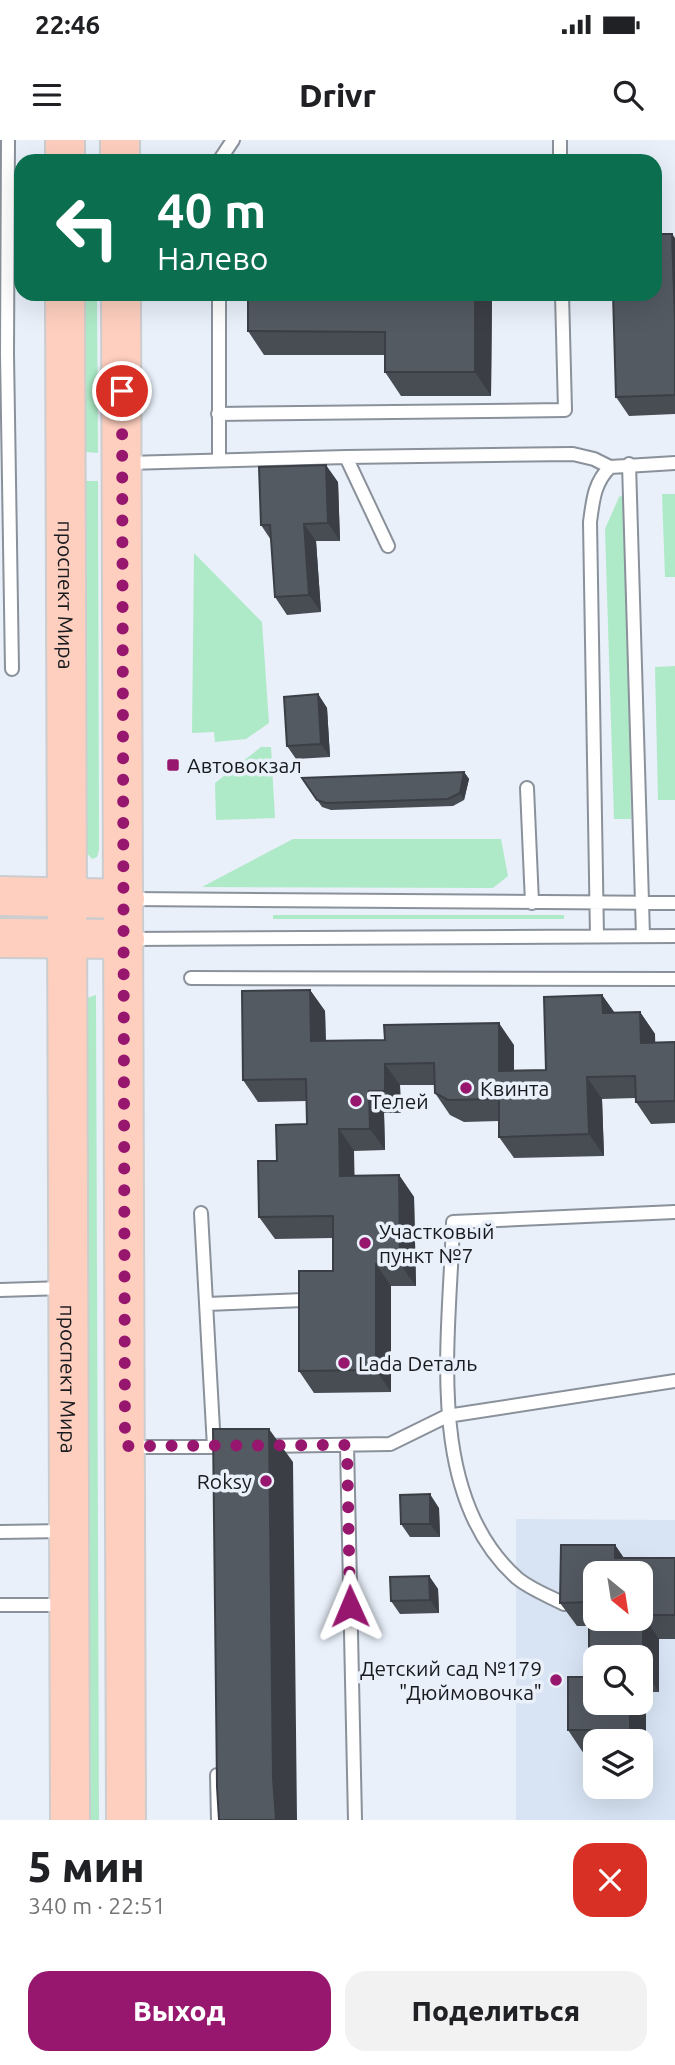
<!DOCTYPE html>
<html lang="ru">
<meta charset="utf-8">
<style>
body{margin:0;font-family:Ubuntu,sans-serif;background:#f2f2f2;color:#202124;height:100vh;display:flex;flex-direction:column;font-size:26px;white-space:nowrap}
*{box-sizing:border-box;margin:0}
p{font-size:23px;color:#757577}
.icon{flex:none;width:38px;height:38px;fill:none;stroke:currentColor;stroke-width:2;stroke-linecap:round;stroke-linejoin:round}
.map{position:relative;height:1680px;overflow:hidden}
.sheet{display:flex;flex-direction:column;background:#fff;flex:1}
.sheet>*{flex:none}
.top-card{position:absolute;left:14px;top:14px;width:648px;height:147px;border-radius:21px;box-shadow:0 7px 28px #0002;background:#0b6e4f;color:#fff;overflow:hidden}
.needle{width:46px;rotate:150deg}
.buttons{position:absolute;left:583px;top:1421px;display:grid;gap:14px}
.buttons a{display:grid;place-items:center;width:70px;height:70px;border-radius:14px;background:#fff;box-shadow:0 7px 28px #0002;font-size:35px}
.pin{position:absolute;display:grid;place-items:center;width:60px;height:60px;color:#fff;margin:-30px;border:4px solid #fff;border-radius:50%;box-shadow:0 2px 7px #0007}
.me{position:absolute;width:77px;margin:-38px;rotate:359deg;stroke-linejoin:round;filter:drop-shadow(0 0 5px #0008)}
.turn{display:flex;align-items:center;gap:24px;height:147px;padding:0 28px;font-size:32px}
.turn .icon{width:91px;height:91px;stroke-width:2.5}
.turn b{display:block;font-size:49px;line-height:60px}
.round{display:grid;place-items:center;flex:none;width:74px;height:74px;border-radius:21px;background:#f2f2f2}
.head{display:flex;align-items:center;justify-content:space-between;height:119px;padding:0 28px}
h1{font-size:42px;font-weight:800;line-height:52px}
.action{display:flex;gap:14px;margin-top:auto;padding:14px 28px}
.action a{flex:1;height:80px;border-radius:21px;background:#97166e;color:#fff;font-size:28px;font-weight:800;line-height:80px;text-align:center}
.action a+a{background:#f2f2f2;color:#202124}
.status{display:flex;justify-content:space-between;align-items:center;height:49px;padding:0 35px;background:#fff;direction:ltr}
.status svg{height:19px;fill:currentColor}
header{display:flex;justify-content:space-between;align-items:center;height:91px;padding:0 28px;background:#fff;font-size:32px;font-weight:800}
.map>svg:first-child{display:block}
.built{fill:#d8e4f4;fill-rule:evenodd}
.green{fill:#aeeac7}
.lines{fill:none;stroke-linecap:round;stroke-linejoin:round}
.service-casing{stroke:#8a919a;stroke-width:16}
.primary-casing{stroke:#cccdce;stroke-width:42}
.service{stroke:#fff;stroke-width:12}
.primary{stroke:#fecfbf;stroke-width:38}
.wall{fill:#484d54;fill-rule:evenodd}
.shaded-wall{fill:#3b3f45}
.building{fill:#545a62;stroke:#3b3f45;stroke-width:2;fill-rule:evenodd}
.route{stroke:#97166e;stroke-width:12;stroke-dasharray:0 21.6}
.poi-dot{fill:#97166e;stroke:#e9f0fa;stroke-width:2.5}
.labels{text-anchor:middle;dominant-baseline:central;stroke-width:7;stroke-linejoin:round;paint-order:stroke}
.street-label{font-size:21px;fill:#181a1e;stroke:#e9f0fa}
.poi-label{font-size:21px;fill:#181a1e;stroke:#e9f0fa;text-anchor:start}
</style>
<div class="status"><b>22:46</b><svg viewBox="0 0 49 12"><path d="M0 12V9h3v3zM5 12V6h3v6zM10 12V3h3v9zM15 12V0h3v12zM26 1h20v11H26zM47 4h2v5h-2z"/></svg></div>
<header><svg class="icon" aria-label="menu" viewBox="0 0 24 24"><path d="M4 6h16M4 12h16M4 18h16"/></svg>Drivr<svg class="icon" aria-label="search" viewBox="0 0 24 24"><circle cx="10" cy="10" r="6"/><path d="M15 15l6 6"/></svg></header>
<div class="map">
<svg width="675" height="1680" viewBox="0 0 675 1680">
<rect width="100%" height="100%" fill="#e9f0fa"/>
<!-- built -->
<path class="built" d="M516 1379 675 1380V1680H516ZM595 1433H640V1479H595ZM595 1517H640V1563H595ZM595 1601H640V1647H595Z"/>
<!-- green -->
<path class="green" d="M84 154H97L98 313 86 312Z
M86 341H98L99 710 97 717 92 719 86 712Z
M626 353 631 679H614L605 389 619 357Z
M662 354H675V437H665Z
M194 413 262 482 269 583 246 599 215 602 214 592 192 593Z
M675 526V660H658L655 527Z
M261 607H271L275 678 216 680 215 643Z
M293 699H501L508 736 493 748 202 747Z
M273 775H564V779H273Z
M96 855 99 1680H86L84 859Z"/>
<g class="lines">
<defs>
<path id="service" d="M8 0 7 214 12 529
M560 0V21
M219 21 233 0
M219 154V319
M218 274 565 270 562 154
M346 317 573 314 594 319 610 327 675 323
M127 323 346 317 388 406
M629 324 643 796
M527 648 532 763
M129 759 675 763
M597 796 590 382C593 360 594 343 610 327
M129 799 675 796
M191 838 675 839
M0 1150 64 1148
M207 1164 304 1160
M347 1305 355 1680
M265 1306 390 1304 447 1276 675 1241
M129 1307H214L201 1073
M0 1392 65 1391
M564 1464C549 1456 530 1449 517 1438 423 1354 450 1195 453 1082L675 1072
M0 1465H65
M217 1635 218 1680"/>
<g id="primary">
<path d="M65 0V21"/>
<path d="M120 0V21"/>
<path id="s1" d="M65 154 70 1680"/>
<path d="M121 154 126 1680"/>
<path d="M0 756 125 759"/>
<path d="M0 798 125 799"/>
</g>
</defs>
<!-- service casing -->
<use href="#service" class="service-casing"/>
<!-- primary casing -->
<use href="#primary" class="primary-casing"/>
<!-- service -->
<use href="#service" class="service"/>
<!-- primary -->
<use href="#primary" class="primary"/>
</g>
<!-- wall -->
<path class="wall" d="M675 98V274L629 276 616 257Z
M492 154 491 256H401L385 232V215H264L248 191Z
M338 342 340 401H316L321 472 287 475 275 457 271 400 261 385Z
M318 554 327 568 330 617 296 619 287 606Z
M464 632 469 639 464 660 453 666 331 670 322 667 302 638Z
M310 850 325 871 326 901 514 905V930H546L602 855 615 873 640 872 655 894V902H675V983L651 984 636 962 635 958 602 959 604 1016 514 1018 499 997V981L464 982 450 975 435 953V945H400L401 973H384L385 1010 354 1011V1036L399 1035 414 1057 416 1146H391V1252L314 1253 299 1231 333 1131V1098L275 1099 259 1077 277 1021 307 984V961L258 962 243 940Z
M439 1368 440 1397H410L401 1384Z
M615 1405 624 1418H675V1499H659V1552H646V1614H640V1601H595V1614H584L568 1590 589 1537V1486H577L560 1463ZM640 1517V1563H595Z
M429 1436 438 1449 439 1473 400 1474 391 1461Z"/>
<!-- shaded-wall -->
<path class="shaded-wall" d="M672 94 675 98V181Z
M475 154H492L491 256 475 232Z
M326 325 338 342 340 401 328 383Z
M304 384 316 401 321 472 309 455Z
M318 554 327 568 330 617 321 604Z
M464 632 469 639 464 660 460 653Z
M310 850 325 871 326 923 311 901Z
M602 855 617 877 603 873Z
M640 872 655 894 656 925 641 903Z
M499 883 514 905V952L499 931Z
M385 924 400 945 401 973 385 951Z
M587 937 602 959 604 1016 589 994Z
M369 951 384 973 385 1010 370 989Z
M339 989 354 1011 355 1058 340 1036Z
M399 1035 414 1057 416 1146 400 1124Z
M376 1124 391 1146V1252L376 1230Z
M269 1289 293 1322 297 1680H276L273 1638Z
M430 1354 439 1368 440 1397 430 1384Z
M615 1405 631 1429 615 1418Z
M429 1436 438 1449 439 1473 430 1460Z
M643 1475 659 1499V1552L643 1528Z
M640 1544 646 1552V1614L640 1606V1601H637L630 1590V1563H640Z"/>
<!-- building -->
<path class="building" d="M654 94H672L675 181V255L616 257 613 154H654Z
M248 154H475V232H385V192L248 191Z
M326 325 328 383 304 384 309 455 275 457 270 385H261L259 327Z
M318 554 321 604 287 606 284 557Z
M464 632 460 653 448 659 326 663 317 660 302 638Z
M310 850 311 901 385 900 384 885 499 883V931L546 930 544 857 602 855 603 873 640 872 641 903 675 902V961L636 962 635 936 587 937 589 994 499 997V959L448 960 435 953 434 923 385 924V951H369L370 989H339L340 1036 399 1035 400 1124H376V1230L299 1231V1131H333V1076L259 1077 258 1021H277L276 985 307 984 306 939 243 940 242 851Z
M213 1289H269L273 1638 276 1680H219L217 1647Z
M430 1354V1384H401L400 1355Z
M561 1405H615V1418H675V1475H643V1528H640V1517H595V1563H630V1590H568V1537H589V1462L560 1463ZM595 1433H640V1479H595Z
M429 1436 430 1460 391 1461 390 1437Z"/>
<g class="lines">
<!-- route -->
<path class="route" d="M122 251 125 1306 347 1305 350 1466"/>
</g>
<!-- markers -->
<g class="poi-dot">
<rect x="166" y="618" width="14" height="14" rx="3.5"/>
<circle cx="466" cy="948" r="7"/>
<circle cx="356" cy="961" r="7"/>
<circle cx="365" cy="1103" r="7"/>
<circle cx="344" cy="1223" r="7"/>
<circle cx="266" cy="1341" r="7"/>
<circle cx="556" cy="1540" r="7"/>
</g>
<g class="labels">
<!-- street labels -->
<g class="street-label">
<text stroke="none"><textPath href="#s1" startOffset="301">проспект Мира</textPath></text>
<text stroke="none"><textPath href="#s1" startOffset="1085">проспект Мира</textPath></text>
</g>
<!-- poi labels -->
<g class="poi-label">
<text x="187" y="625">Автовокзал</text>
<text x="480" y="948">Квинта</text>
<text x="370" y="961">Телей</text>
<text x="379" y="1091">Участковый<tspan x="379" dy="24">пункт №7</tspan></text>
<text x="358" y="1223">Lada Dеталь</text>
<text x="252" y="1341" text-anchor="end">Roksy</text>
<text x="542" y="1528" text-anchor="end">Детский сад №179<tspan x="542" dy="24">"Дюймовочка"</tspan></text>
</g>
</g>
</svg>
<div class="buttons">
<a><svg class="needle" viewBox="-14 -14 28 28"><path d="M0-13l5 13h-10z" fill="#e53935"/><path d="M0 13l5-13h-10z" fill="#757577"/></svg></a>
<a><svg class="icon" aria-label="search" viewBox="0 0 24 24"><circle cx="10" cy="10" r="6"/><path d="M15 15l6 6"/></svg></a>
<a><svg class="icon" aria-label="layers" viewBox="0 0 24 24"><path d="M12 4l9 5-9 5-9-5zM3 14l9 5 9-5"/></svg></a>
</div>
<div class="pin" style="left:122px;top:251px;background:#d93025"><svg class="icon" aria-label="arrive" viewBox="0 0 24 24"><path d="M6 21V4h12l-3 4 3 4H6"/></svg></div>
<svg class="me" style="left:350px;top:1466px" viewBox="-20 -20 40 40"><path d="M0-17L14 15 0 8-14 15z" fill="#97166e" stroke="#fff" stroke-width="4"/></svg>
<div class="top-card">
<div class="turn"><svg class="icon" aria-label="left" viewBox="0 0 24 24"><path d="M17 20v-9H6M10 6l-5 5 5 5"/></svg><div><b>40 m</b>Налево</div></div>
</div>
</div>
<section class="sheet">
<div class="head"><div><h1>5 мин</h1><p>340 m · 22:51</p></div><a class="round" style="background:#d93025;color:#fff"><svg class="icon" aria-label="close" viewBox="0 0 24 24"><path d="M6 6l12 12M18 6L6 18"/></svg></a></div>
<div class="action"><a>Выход</a><a>Поделиться</a></div>
</section>
